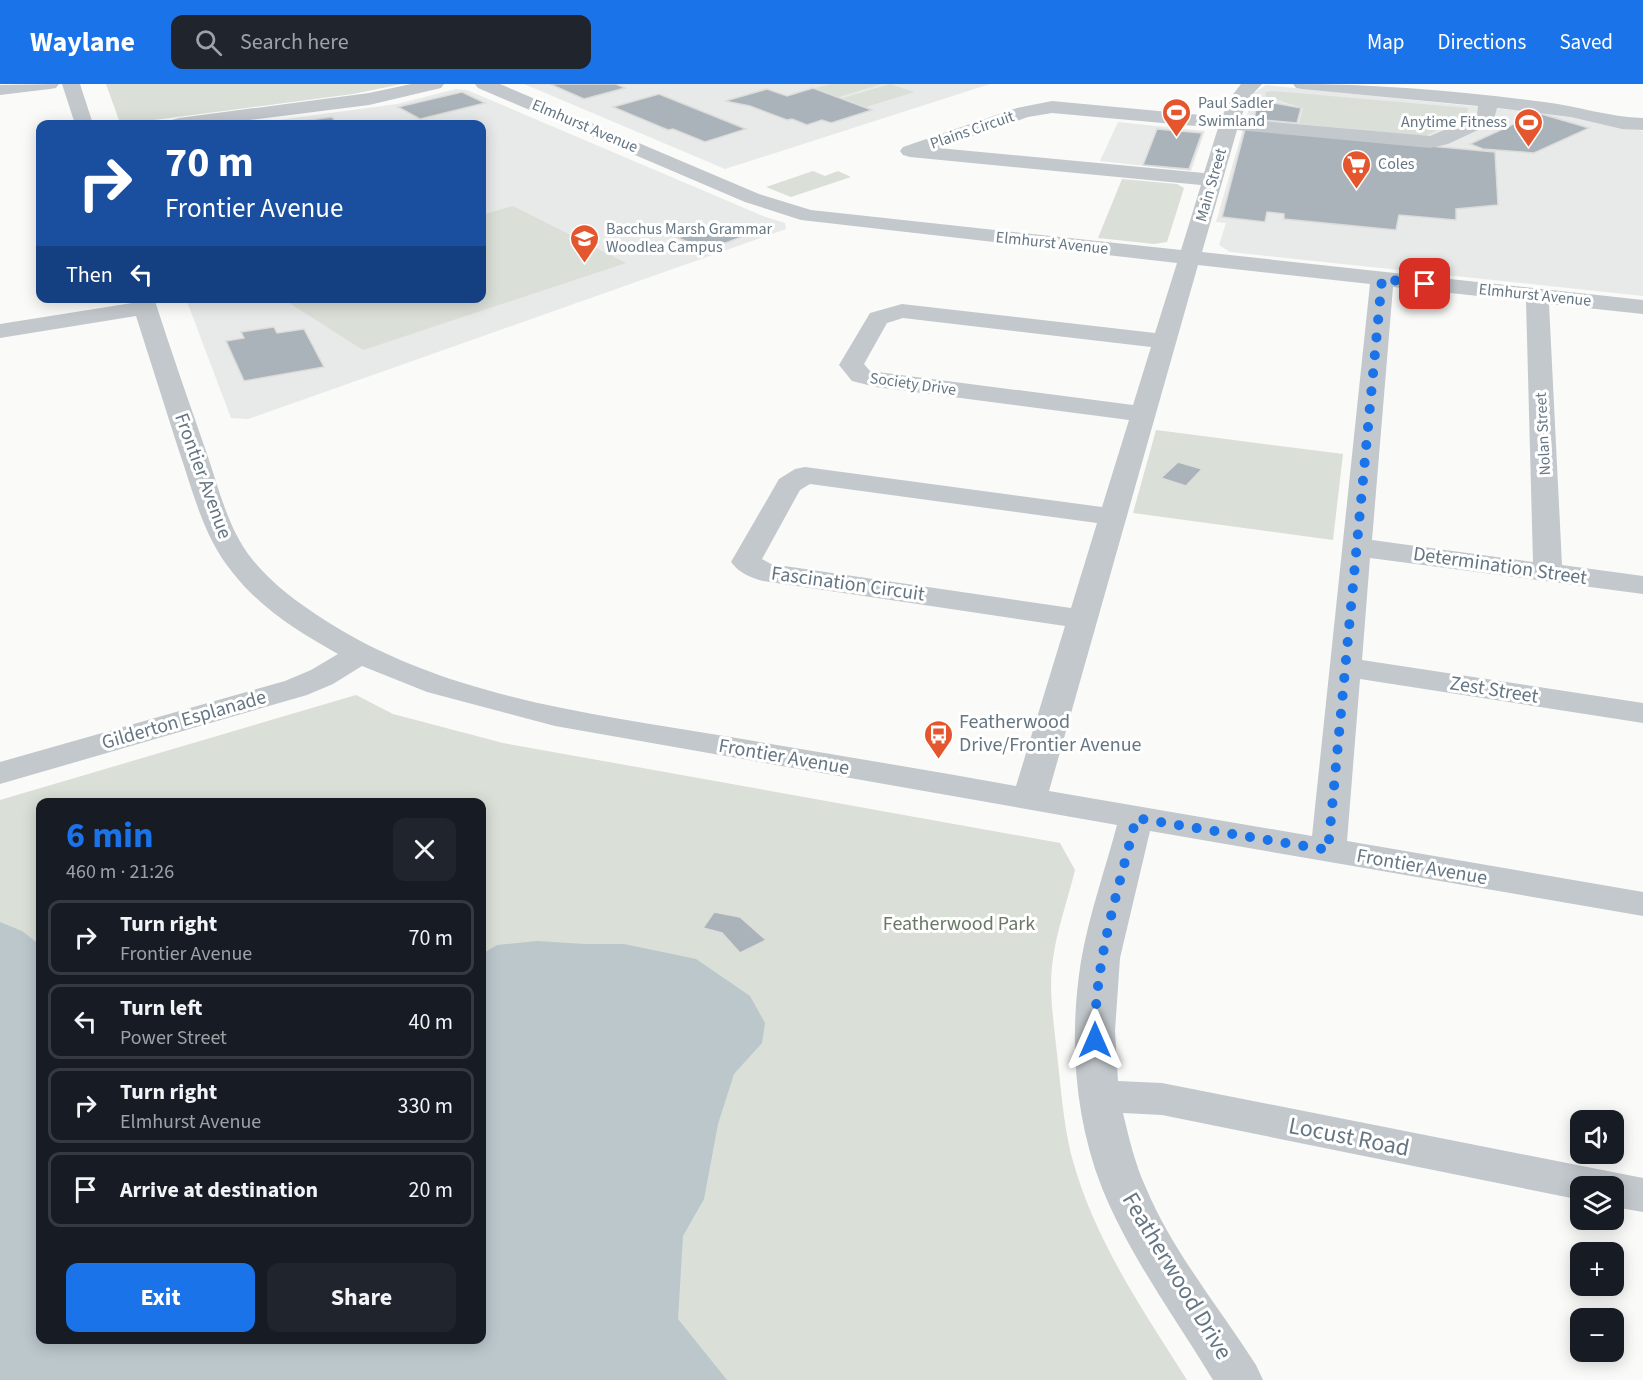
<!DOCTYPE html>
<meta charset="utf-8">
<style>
body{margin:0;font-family:"Source Sans 3",sans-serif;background:#20242c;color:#f1f3f6;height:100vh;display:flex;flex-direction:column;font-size:22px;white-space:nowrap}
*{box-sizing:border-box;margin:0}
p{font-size:20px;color:#9ea1a6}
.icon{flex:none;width:33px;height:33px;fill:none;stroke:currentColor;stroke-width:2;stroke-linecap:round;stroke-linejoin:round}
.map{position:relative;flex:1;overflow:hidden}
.side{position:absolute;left:36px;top:714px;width:450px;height:546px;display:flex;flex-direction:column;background:#171b24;border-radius:12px;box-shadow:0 3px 15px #0003}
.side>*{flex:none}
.top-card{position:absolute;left:36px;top:36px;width:450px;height:183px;border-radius:12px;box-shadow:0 3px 15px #0003;background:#1a4fa0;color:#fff;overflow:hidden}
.tools{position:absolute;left:1570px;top:1026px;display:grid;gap:12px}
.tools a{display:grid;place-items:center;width:54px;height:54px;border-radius:12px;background:#171b24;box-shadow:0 3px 15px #0003;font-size:30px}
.pin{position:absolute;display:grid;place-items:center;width:51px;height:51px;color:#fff;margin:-26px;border-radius:12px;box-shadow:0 3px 9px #0006}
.me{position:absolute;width:66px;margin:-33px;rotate:0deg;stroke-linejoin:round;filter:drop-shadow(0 0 4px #0008)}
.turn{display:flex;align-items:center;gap:21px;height:126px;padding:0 30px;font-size:27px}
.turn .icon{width:78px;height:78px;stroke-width:2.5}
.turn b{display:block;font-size:42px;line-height:51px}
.then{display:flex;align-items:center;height:57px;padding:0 30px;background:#0003;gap:12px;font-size:22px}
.round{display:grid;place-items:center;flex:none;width:63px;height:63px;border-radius:12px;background:#20242c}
.head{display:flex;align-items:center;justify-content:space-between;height:102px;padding:0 30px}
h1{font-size:36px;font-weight:700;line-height:45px;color:#1a73e8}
.action{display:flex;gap:12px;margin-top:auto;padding:12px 30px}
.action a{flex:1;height:69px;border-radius:12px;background:#1a73e8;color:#fff;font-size:24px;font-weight:700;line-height:69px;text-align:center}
.action a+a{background:#20242c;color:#f1f3f6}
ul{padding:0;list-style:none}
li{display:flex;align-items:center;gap:18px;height:75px;margin:0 12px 9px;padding:0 18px;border:3px solid #363941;border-radius:12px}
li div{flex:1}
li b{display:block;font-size:22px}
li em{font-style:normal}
header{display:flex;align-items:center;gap:36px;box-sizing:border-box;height:84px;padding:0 30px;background:#1a73e8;color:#fff}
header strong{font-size:28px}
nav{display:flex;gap:33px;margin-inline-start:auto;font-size:21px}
.search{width:420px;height:54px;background:#20242c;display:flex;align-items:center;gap:15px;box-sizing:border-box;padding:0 21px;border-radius:12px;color:#9ea1a6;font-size:22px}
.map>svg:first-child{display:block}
.built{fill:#e8e9e9}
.green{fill:#dadfd7;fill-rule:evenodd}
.water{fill:#bbc7cb}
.building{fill:#aab3b9;stroke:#dcdcda;stroke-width:1.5}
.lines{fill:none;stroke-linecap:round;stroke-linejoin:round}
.minor{fill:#c3c8cc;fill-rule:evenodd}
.route{stroke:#1a73e8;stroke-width:10;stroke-dasharray:0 18}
.labels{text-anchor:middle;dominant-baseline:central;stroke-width:6;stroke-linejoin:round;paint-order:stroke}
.far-poi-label{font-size:16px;fill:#657683;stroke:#fff;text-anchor:start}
.far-street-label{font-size:16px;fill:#657683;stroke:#fff}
.street-label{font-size:20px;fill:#657683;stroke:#fff}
.poi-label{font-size:20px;fill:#657683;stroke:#fff;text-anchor:start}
.park-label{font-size:20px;fill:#687a64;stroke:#fff}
.near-street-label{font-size:24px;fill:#657683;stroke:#fff}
</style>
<header>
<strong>Waylane</strong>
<div class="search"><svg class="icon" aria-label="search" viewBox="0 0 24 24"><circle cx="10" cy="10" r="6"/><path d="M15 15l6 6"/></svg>Search here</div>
<nav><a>Map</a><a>Directions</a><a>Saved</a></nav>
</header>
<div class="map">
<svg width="1643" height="1296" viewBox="0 0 1643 1296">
<rect width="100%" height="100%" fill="#fafaf8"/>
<!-- built -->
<path class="built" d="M524 0H990L725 85Z
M1266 1 1590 34 1643 47V212L1230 168 1219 161 1226 139 1216 138 1253 10Z
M456 5 467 6 763 132 785 139 786 145 248 335 231 334 186 215 482 214V40H249L397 20Z
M1118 38 1205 47 1191 87 1100 77Z"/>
<!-- green -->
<path class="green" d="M106 0H402L353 10 123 40 120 39Z
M831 0H882L839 13 816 4Z
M890 0 914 8 866 23 843 14Z
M1273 7 1468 24 1467 30 1426 52 1299 40 1303 24 1265 12 1266 8Z
M813 87 825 92 838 87 851 93 791 113 766 103Z
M1122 95 1177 100 1184 104 1167 158 1154 160 1098 154Z
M513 122 626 179 363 266 283 215 482 214V131Z
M1156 346 1343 370 1333 456 1133 429Z
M356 611 393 630 503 659 1060 759 1075 786C1068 815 1057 845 1053 875 1048 906 1054 939 1057 970 1061 1004 1063 1037 1071 1070 1093 1154 1141 1223 1187 1296H0V716ZM40 718H482V1256H40Z"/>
<!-- water -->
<path class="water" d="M0 838 22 847 40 861V1256H482V870L497 861 537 857 584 860H624L696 875 750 912 765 939 762 959 734 990 718 1040 704 1115 683 1152 678 1235 727 1296H0Z"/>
<!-- building -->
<path class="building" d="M550 0H616L625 4 584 15Z
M813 4 872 26 831 39 822 36 807 41 792 35 787 36 750 22 725 17 767 5 787 12Z
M462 8 485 19 420 35 398 23Z
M659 10 746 45 705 58 673 45 668 46 613 23Z
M1258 16 1301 24 1297 39 1254 35Z
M1538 29 1589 44 1534 69 1483 65 1470 60Z
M332 33 337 40H279Z
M1157 45 1202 49 1189 85 1143 81Z
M1245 45 1495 68 1498 121 1456 125V136L1399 131 1396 146 1284 135V130L1267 128 1265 138 1222 133Z
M715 140 744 152 707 166 678 154Z
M274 243 277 249 304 245 324 283 244 297 226 257 244 254 241 248Z
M1178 378 1202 385 1186 402 1161 394Z
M714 828 740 833 766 856 740 869 722 849 703 844Z"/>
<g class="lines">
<!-- minor -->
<path class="minor" d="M59 0 56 4 50 5 0 11V1Z
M62 0H80L93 40H75Z
M411 0H444L441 4 369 21 218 40H169L172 36 179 34 369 9Z
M475 0H500L759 110 811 126 1181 166 1201 101 910 73 903 71 900 67 903 63 1017 24 1052 17 1222 33 1231 13 1241 0H1262L1249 14 1240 35 1430 52 1477 32 1478 22 1302 5 1296 4 1293 0C1377 0 1461 7 1544 18 1577 22 1609 33 1643 34V46L1622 45 1571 33 1497 24 1493 39 1448 60 1430 64 1237 46 1202 168 1643 216V230L1549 220 1562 481 1643 492V510L1370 474 1362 576 1643 619V639L1360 595 1347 757 1643 808V832L1150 747 1120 874 1115 947 1118 997 1162 999 1643 1094V1128L1614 1123V1102H1581V1116L1162 1031 1123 1029C1129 1054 1135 1080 1146 1104 1173 1168 1219 1223 1256 1281L1263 1296H1213C1175 1233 1130 1173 1102 1104 1074 1032 1069 953 1081 877 1089 831 1105 786 1117 741L555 642 427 608 362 582 333 600 307 611 0 700V678L285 597 311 586 338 570C300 549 260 524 233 489 203 453 193 407 178 364 164 320 150 276 136 232L0 254V240L132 219 131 214H154C171 267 189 318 207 370 219 405 228 445 252 475 271 499 297 518 323 535 443 613 592 630 730 653 825 669 921 685 1016 702L1065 542 763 497C751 494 739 489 731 478L779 395 795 385 805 383 1102 423 1129 336 876 303 852 297 839 281 870 229 902 220 1155 249 1177 179 801 136 745 118 478 4ZM1052 29 1218 44 1204 89 938 64 1028 33ZM1198 181 1370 200 1312 752 1049 707ZM1393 203 1526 217 1533 478 1372 456ZM903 234 1151 263 1133 321 870 287 864 280 887 239ZM810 400 1097 439 1071 524 771 480 762 475 800 406Z"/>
</g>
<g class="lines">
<!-- route -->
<path class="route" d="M1095 956C1094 877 1118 809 1136 734L1328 766 1382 195 1425 200"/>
</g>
<!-- icons -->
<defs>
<symbol id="stadium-pin" viewBox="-11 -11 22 30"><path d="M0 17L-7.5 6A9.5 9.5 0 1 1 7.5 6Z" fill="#e4572e" stroke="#fff"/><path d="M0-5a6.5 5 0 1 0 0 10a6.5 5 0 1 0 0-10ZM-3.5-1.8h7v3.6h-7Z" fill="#fff"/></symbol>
<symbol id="supermarket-pin" viewBox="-11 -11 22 30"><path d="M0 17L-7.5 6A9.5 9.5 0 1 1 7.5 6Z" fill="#e4572e" stroke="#fff"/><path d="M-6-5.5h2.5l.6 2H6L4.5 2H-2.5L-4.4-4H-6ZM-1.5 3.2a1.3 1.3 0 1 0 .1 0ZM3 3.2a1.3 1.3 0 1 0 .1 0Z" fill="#fff"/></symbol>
<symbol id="school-pin" viewBox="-11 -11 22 30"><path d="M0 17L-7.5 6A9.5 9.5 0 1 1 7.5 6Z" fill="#e4572e" stroke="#fff"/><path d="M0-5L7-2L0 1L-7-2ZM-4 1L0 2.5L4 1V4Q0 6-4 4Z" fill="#fff"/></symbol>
<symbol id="bus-pin" viewBox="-11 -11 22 30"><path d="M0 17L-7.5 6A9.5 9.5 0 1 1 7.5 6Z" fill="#e4572e" stroke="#fff"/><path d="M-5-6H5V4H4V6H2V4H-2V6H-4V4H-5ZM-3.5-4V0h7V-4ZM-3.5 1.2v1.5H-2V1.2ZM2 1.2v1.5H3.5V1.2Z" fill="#fff"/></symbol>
</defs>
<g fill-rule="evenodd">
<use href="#stadium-pin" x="1160" y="12" width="33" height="45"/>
<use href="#stadium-pin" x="1512" y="22" width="33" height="45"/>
<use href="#supermarket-pin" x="1340" y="64" width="33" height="45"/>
<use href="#school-pin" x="568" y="138" width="33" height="45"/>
<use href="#bus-pin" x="922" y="634" width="33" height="45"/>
</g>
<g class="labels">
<!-- far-poi labels -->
<g class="far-poi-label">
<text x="1198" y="19">Paul Sadler<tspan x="1198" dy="18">Swimland</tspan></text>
<text x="1507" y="38" text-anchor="end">Anytime Fitness</text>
<text x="1378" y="80">Coles</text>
<text x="606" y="145">Bacchus Marsh Grammar<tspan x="606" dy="18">Woodlea Campus</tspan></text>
</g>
<!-- far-street labels -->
<g class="far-street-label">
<text transform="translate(585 42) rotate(23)">Elmhurst Avenue</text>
<text transform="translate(972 46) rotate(-19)">Plains Circuit</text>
<text transform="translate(1211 101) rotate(-74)">Main Street</text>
<text transform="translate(1052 159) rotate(6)">Elmhurst Avenue</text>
<text transform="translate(1535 211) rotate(6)">Elmhurst Avenue</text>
<text transform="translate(913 300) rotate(8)">Society Drive</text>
<text transform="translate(1543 350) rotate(-93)">Nolan Street</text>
</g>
<!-- street labels -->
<g class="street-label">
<text transform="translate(203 392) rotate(70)">Frontier Avenue</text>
<text transform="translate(1500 482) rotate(8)">Determination Street</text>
<text transform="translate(848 500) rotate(8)">Fascination Circuit</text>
<text transform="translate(1494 606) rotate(9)">Zest Street</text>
<text transform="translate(184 636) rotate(-16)">Gilderton Esplanade</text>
<text transform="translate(784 673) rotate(10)">Frontier Avenue</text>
<text transform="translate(1422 783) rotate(10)">Frontier Avenue</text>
</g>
<!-- poi labels -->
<g class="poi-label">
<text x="959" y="638">Featherwood<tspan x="959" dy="23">Drive/Frontier Avenue</tspan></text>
</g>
<!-- park labels -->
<g class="park-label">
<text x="959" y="840">Featherwood Park</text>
</g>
<!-- near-street labels -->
<g class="near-street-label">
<text transform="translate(1349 1053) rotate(11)">Locust Road</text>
<text transform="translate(1177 1192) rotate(59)">Featherwood Drive</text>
</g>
</g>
</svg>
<div class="tools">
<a><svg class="icon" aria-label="sound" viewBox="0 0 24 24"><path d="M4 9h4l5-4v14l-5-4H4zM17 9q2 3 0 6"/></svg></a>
<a><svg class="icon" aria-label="layers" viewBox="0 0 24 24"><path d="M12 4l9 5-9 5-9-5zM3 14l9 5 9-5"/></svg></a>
<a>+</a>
<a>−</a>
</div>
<div class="pin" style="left:1425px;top:200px;background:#d93025"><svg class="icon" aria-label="arrive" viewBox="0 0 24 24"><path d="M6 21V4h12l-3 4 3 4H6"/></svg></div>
<svg class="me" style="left:1095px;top:956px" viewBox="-20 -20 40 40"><path d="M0-17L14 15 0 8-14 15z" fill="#1a73e8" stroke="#fff" stroke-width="4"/></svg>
<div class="top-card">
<div class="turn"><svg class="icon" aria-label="right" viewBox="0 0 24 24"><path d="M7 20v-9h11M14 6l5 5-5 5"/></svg><div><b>70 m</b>Frontier Avenue</div></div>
<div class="then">Then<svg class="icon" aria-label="left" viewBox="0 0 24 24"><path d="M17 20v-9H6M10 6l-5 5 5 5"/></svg></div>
</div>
<section class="side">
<div class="head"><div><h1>6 min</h1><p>460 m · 21:26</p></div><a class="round"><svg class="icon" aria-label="close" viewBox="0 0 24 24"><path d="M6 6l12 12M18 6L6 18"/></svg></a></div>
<ul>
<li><svg class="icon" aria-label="right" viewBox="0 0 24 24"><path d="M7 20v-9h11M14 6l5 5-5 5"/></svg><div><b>Turn right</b><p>Frontier Avenue</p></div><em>70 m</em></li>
<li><svg class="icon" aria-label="left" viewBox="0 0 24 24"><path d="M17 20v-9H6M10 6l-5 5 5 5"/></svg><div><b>Turn left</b><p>Power Street</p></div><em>40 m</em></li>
<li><svg class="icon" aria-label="right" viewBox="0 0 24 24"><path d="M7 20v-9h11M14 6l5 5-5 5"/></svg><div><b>Turn right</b><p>Elmhurst Avenue</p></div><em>330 m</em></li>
<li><svg class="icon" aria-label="arrive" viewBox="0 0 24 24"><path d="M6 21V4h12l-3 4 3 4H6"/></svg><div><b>Arrive at destination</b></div><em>20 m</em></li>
</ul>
<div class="action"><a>Exit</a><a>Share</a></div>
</section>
</div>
